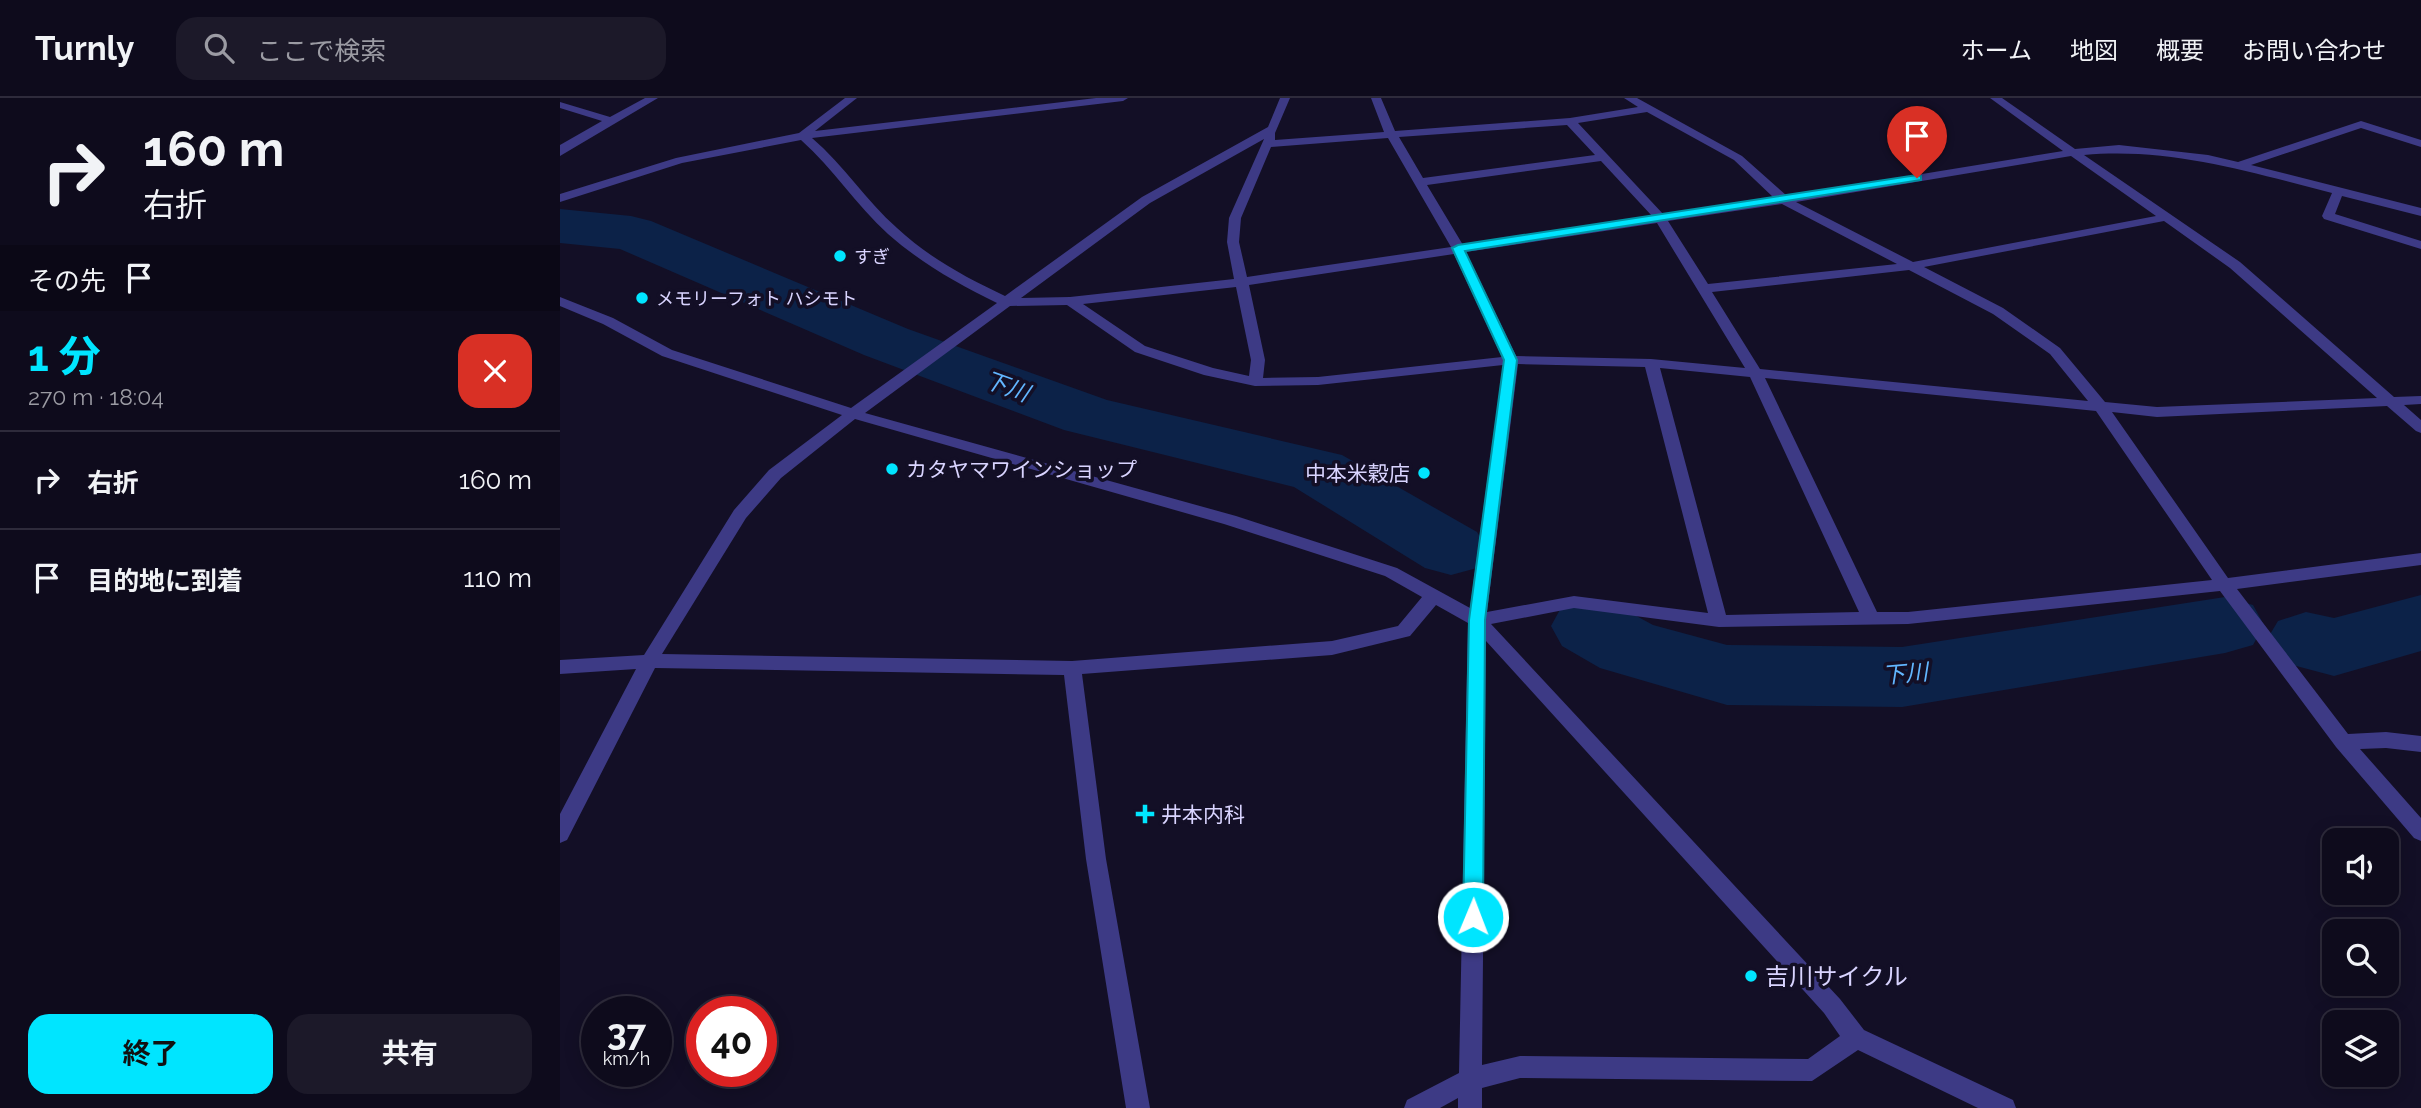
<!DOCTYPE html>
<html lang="ja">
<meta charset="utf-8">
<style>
body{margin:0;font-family:Raleway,"Noto Sans JP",sans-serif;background:#1c1929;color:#f1f3f6;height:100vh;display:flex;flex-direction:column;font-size:26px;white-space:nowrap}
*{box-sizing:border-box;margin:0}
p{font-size:23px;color:#9b9ba3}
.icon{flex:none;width:38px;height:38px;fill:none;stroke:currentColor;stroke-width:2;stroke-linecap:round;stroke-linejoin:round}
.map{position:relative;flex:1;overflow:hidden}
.side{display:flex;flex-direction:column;background:#0e0b1c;width:560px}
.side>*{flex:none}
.banner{background:#0e0b1c;color:#f1f3f6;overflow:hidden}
.tools{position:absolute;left:1762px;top:730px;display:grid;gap:14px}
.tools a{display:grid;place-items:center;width:77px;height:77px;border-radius:14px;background:#0e0b1c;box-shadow:0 4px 18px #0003,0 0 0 2px #2e2b3b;font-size:35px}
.speed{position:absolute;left:21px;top:898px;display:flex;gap:14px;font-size:35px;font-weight:700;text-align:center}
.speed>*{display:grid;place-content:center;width:91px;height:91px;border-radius:50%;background:#0e0b1c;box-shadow:0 4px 18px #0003,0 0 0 2px #2e2b3b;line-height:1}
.speed small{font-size:18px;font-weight:400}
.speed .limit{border:10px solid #d22;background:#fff;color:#111}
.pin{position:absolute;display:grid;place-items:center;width:60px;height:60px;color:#fff;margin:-72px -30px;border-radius:50% 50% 50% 0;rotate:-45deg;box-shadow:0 0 7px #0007}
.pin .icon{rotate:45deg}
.me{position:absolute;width:77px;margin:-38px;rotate:1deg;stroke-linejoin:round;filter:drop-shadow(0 0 5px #0008)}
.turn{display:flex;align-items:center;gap:24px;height:147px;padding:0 28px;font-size:32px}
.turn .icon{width:91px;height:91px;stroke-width:2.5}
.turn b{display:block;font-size:49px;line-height:60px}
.then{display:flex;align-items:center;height:66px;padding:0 28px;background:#0003;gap:14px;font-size:26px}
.round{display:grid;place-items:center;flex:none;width:74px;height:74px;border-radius:21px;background:#1c1929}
.summary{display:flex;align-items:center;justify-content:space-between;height:119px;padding:0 28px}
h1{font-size:42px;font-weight:700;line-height:52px;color:#00e5ff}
.primary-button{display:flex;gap:14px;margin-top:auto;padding:14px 28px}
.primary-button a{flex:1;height:80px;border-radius:21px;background:#00e5ff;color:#111;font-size:28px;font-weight:700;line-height:80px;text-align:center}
.primary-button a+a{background:#1c1929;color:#f1f3f6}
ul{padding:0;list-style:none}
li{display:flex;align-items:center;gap:21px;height:98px;padding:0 28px;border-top:2px solid #2e2b3b}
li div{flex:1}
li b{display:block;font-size:26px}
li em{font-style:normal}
header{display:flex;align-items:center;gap:42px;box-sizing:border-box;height:98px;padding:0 35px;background:#0e0b1c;border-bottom:2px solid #2e2b3b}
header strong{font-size:33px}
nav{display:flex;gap:38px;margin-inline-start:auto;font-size:24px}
.search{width:490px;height:63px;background:#1c1929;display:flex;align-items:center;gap:18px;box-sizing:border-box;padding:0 24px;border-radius:21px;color:#9b9ba3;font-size:26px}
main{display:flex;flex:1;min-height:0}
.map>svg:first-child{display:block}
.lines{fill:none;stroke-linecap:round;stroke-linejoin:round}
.river{fill:#0c2248;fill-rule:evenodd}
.minor{fill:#3d3a85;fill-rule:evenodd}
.route{fill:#00e5ff;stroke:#0095a6;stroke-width:2}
.poi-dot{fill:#00e5ff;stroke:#130f26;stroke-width:2.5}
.labels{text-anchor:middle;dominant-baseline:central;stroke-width:7;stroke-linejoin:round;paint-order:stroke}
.far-poi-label{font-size:18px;fill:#d9d4ff;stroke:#130f26;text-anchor:start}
.poi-label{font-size:21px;fill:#d9d4ff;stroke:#130f26;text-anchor:start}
.water-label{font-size:23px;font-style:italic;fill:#62b6ff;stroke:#130f26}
.near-poi-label{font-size:24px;fill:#d9d4ff;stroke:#130f26;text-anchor:start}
</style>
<header>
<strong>Turnly</strong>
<div class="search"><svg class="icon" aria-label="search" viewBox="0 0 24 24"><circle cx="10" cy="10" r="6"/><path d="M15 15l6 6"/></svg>ここで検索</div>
<nav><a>ホーム</a><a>地図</a><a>概要</a><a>お問い合わせ</a></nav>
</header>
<main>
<section class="side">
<div class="banner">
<div class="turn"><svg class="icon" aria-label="right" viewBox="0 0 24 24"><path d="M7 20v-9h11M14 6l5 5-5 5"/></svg><div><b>160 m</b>右折</div></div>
<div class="then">その先<svg class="icon" aria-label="arrive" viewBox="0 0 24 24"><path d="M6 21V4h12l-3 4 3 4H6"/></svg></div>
</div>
<div class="summary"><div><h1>1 分</h1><p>270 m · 18:04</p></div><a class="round" style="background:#d93025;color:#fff"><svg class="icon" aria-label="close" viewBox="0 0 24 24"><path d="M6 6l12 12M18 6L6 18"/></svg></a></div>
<ul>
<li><svg class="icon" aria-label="right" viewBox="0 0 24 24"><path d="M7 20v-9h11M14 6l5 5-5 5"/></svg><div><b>右折</b></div><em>160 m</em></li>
<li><svg class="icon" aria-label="arrive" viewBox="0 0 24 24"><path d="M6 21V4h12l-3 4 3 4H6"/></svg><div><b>目的地に到着</b></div><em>110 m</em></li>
</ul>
<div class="primary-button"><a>終了</a><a>共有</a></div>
</section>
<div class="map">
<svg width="1861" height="1010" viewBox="0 0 1861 1010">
<rect width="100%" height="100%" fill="#130f26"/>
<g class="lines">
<!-- river -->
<path class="river" d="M0 111 71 118 91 123 348 231 547 302 782 357 917 434 928 452 917 470 891 477 865 470 734 389 504 332 304 257 60 151 0 145Z
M1861 497V553L1774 578 1718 563 1706 543 1718 523 1746 514 1774 520Z
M1665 499 1693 507 1704 527 1693 547 1665 555 1342 609 1167 607 1040 570 1002 548 991 528 1002 508 1030 500 1058 508 1093 527 1167 547 1342 549Z"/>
<!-- minor -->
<path class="minor" d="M85 0H98L0 58V47L42 23 0 10V4L50 19Z
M285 0H297L255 33 536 0H568L563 3 252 40C284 67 306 103 337 130 369 160 407 180 445 198L582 99 708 29 720 0H730L715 35V42L824 34 811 0H821L835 33 1010 20 1078 9 1064 0H1077L1182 58 1227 98 1503 53 1430 0H1442L1515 51 1559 47 1648 57 1678 64 1801 23 1861 42V49L1801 30 1691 67 1861 110V118L1782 98 1775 116 1861 143V151L1764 121 1762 118 1772 95C1690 74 1609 49 1524 57L1680 164 1834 299 1861 298V306L1844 307 1861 322V335L1856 333 1827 308 1597 319 1552 314 1668 480 1861 455V467L1677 491 1788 636 1826 634 1861 638V654L1826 650 1800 651 1861 720V743L1854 740 1776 649 1660 493 1348 526 1159 529 1014 510 931 526 1280 901 1304 932 1453 1002 1456 1010H1418L1298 952 1252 983 960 980 922 990V1010H898V1000L880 1010H844L847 1002 899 975 908 525 876 507 850 538 772 557 522 576 546 761 590 1010H566L526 761 504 577 95 570 7 742 0 745V716L76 571 0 576V562L84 557 174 412 209 372 282 317 102 258 43 226 0 208V199L53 220 112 252 291 310 437 205C398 186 361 165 328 136 296 107 273 70 241 42L122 65 0 104V96L116 60 239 35ZM1087 14 1174 62 1214 100 1104 117 1018 25ZM1007 27 1035 57 863 80 839 39ZM828 40 891 149 687 179 679 144 681 120 711 49ZM704 41 669 120 667 144 674 181 510 199 461 200 590 105ZM1511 58 1596 118 1353 164 1236 104ZM1041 63 1092 118 903 147 867 87ZM1222 106 1337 166 1148 186 1108 123ZM1604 123 1670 170 1817 300 1597 309 1545 304 1500 250 1443 210 1364 169ZM1097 125 1185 270 1091 261 956 258 906 154ZM894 156 942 259 758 279 703 280 705 262 689 187ZM1349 172 1433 216 1490 256 1528 303 1200 271 1152 194ZM676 189 691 262 689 278 653 270 585 248 523 206ZM507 207 575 254 644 277 695 288 758 287 943 267 910 510 837 470 676 418 305 315 450 208ZM958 266 1085 269 1148 515 1014 498 927 514ZM1100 270 1190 279 1299 514 1166 517ZM1205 280 1536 313 1652 482 1348 514H1317ZM295 321 664 426 825 478 862 499 838 528 772 543 512 563 102 556 186 420 221 380ZM926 543 1264 915 1280 938 1248 961 960 958 922 967Z"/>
</g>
<!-- route -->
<path class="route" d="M1357 77 1361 78V82L905 153 957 262 925 522 923 819 920 825 913 827 906 825 903 819 909 522 944 262 892 150 898 147Z"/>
<!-- markers -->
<g class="poi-dot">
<circle cx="280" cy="158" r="7"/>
<circle cx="82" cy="200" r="7"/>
<circle cx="332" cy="371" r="7"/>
<circle cx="864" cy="375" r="7"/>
<path d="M581.5 705.5h7v7h7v7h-7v7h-7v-7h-7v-7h7z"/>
<circle cx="1191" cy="878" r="7"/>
</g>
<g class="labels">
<!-- far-poi labels -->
<g class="far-poi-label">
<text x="294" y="158">すぎ</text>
<text x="96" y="200">メモリーフォト ハシモト</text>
</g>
<!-- poi labels -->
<g class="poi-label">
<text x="346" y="371">カタヤマワインショップ</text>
<text x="850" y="375" text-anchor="end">中本米穀店</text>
<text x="601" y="716">井本内科</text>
</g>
<!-- water labels -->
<g class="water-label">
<text transform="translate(447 288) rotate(20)">下川</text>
<text transform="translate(1345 575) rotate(-5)">下川</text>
</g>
<!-- near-poi labels -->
<g class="near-poi-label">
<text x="1205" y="878">吉川サイクル</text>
</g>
</g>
</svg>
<div class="tools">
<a><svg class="icon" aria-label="sound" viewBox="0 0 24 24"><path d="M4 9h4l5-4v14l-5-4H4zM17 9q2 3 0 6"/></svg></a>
<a><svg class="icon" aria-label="search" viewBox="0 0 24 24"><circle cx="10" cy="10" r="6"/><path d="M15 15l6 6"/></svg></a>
<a><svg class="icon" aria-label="layers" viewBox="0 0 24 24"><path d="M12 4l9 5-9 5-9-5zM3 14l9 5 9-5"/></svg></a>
</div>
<div class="speed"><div>37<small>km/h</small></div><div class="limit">40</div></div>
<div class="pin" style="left:1357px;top:80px;background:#d93025"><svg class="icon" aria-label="arrive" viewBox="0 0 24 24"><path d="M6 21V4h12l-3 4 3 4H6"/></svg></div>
<svg class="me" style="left:913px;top:819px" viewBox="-20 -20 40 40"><circle r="17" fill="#00e5ff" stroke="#fff" stroke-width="3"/><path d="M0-11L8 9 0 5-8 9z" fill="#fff"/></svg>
</div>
</main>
